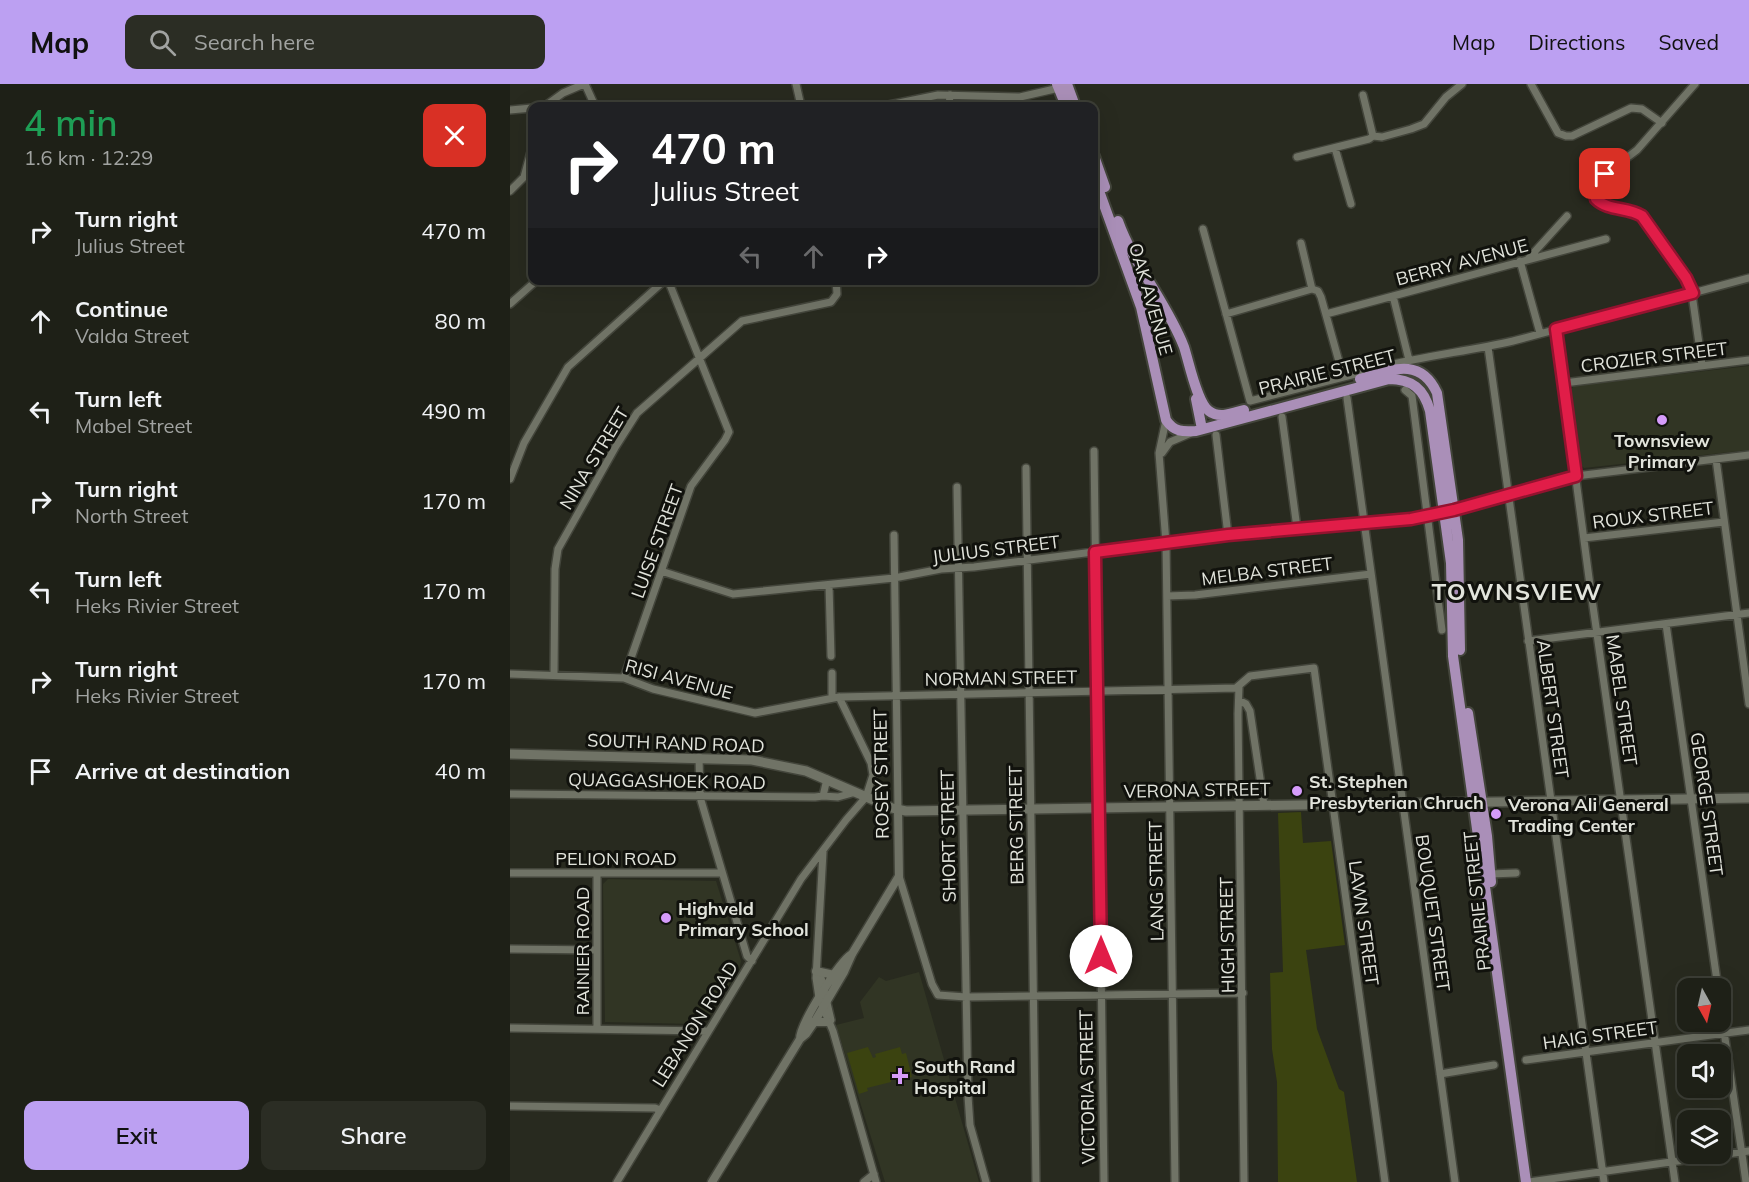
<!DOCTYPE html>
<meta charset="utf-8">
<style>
body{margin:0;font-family:Mulish,sans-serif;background:#2b2d24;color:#f1f3f6;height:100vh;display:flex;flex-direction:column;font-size:22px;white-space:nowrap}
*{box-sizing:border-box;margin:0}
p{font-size:20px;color:#a1a3a1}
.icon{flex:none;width:33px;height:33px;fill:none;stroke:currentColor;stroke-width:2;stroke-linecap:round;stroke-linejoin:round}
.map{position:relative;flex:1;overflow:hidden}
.sheet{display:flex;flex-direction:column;background:#1e2017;width:510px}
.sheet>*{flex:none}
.banner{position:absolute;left:18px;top:18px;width:570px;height:183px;border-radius:12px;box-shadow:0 6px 24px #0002,0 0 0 2px #3c3e36;background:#202124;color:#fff;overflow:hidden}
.needle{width:39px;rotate:172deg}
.buttons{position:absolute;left:1167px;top:894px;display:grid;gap:12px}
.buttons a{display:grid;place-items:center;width:54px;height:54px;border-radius:12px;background:#1e2017;box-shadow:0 6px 24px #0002,0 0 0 2px #3c3e36;font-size:30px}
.pin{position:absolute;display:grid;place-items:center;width:51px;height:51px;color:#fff;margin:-26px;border-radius:12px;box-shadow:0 3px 9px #0006}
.me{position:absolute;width:66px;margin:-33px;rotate:0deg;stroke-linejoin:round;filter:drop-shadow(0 0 4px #0008)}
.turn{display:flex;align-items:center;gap:21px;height:126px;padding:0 24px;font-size:27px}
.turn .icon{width:78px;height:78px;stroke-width:2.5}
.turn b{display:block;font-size:42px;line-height:51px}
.lanes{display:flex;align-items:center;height:57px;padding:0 24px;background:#0003;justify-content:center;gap:30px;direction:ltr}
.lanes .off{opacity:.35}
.round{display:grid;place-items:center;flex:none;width:63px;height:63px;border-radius:12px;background:#2b2d24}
.headline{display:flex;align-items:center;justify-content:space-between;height:102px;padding:0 24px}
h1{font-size:36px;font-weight:600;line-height:45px;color:#1e9e55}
.cta{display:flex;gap:12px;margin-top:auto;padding:12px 24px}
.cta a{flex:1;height:69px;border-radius:12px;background:#bca0f2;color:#111;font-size:24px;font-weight:600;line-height:69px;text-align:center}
.cta a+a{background:#2b2d24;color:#f1f3f6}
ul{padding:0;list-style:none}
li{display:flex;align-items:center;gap:18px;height:90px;padding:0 24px}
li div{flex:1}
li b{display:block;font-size:22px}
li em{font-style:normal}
header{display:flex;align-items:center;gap:36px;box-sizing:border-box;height:84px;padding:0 30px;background:#bca0f2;color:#111}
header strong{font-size:28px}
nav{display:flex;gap:33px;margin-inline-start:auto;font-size:21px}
.search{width:420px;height:54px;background:#2b2d24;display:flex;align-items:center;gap:15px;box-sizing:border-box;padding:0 21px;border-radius:12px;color:#a1a3a1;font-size:22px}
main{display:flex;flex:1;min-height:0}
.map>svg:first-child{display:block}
.built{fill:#313524}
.green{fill:#3b4310}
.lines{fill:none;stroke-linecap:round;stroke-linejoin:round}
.minor-casing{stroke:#43453b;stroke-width:10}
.tertiary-casing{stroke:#43453b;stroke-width:11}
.secondary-casing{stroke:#43453b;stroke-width:12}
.primary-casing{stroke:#43453b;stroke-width:14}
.minor{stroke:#707366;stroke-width:7}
.tertiary{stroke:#707366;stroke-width:8}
.secondary{stroke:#707366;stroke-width:9}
.primary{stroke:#aa8fb8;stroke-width:10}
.route-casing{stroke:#92132f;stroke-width:15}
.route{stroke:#e11d48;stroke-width:10}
.poi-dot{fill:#d59bfa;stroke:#11120d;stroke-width:2}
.labels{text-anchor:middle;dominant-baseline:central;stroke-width:6;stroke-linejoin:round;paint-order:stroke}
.street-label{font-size:18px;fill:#e2e4dc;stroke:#11120d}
.poi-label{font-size:18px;font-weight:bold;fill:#e2e4dc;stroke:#11120d;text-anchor:start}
.district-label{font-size:24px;font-weight:bold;letter-spacing:1.5px;fill:#e2e4dc;stroke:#11120d}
</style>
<header>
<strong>Map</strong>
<div class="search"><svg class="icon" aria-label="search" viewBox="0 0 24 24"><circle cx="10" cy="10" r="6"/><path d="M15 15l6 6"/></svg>Search here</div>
<nav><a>Map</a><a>Directions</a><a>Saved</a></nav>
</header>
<main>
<section class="sheet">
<div class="headline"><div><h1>4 min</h1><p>1.6 km · 12:29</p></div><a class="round" style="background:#d93025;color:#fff"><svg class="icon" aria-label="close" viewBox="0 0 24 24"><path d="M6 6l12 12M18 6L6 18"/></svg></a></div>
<ul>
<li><svg class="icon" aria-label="right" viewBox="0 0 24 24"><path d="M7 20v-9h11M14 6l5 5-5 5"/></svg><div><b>Turn right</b><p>Julius Street</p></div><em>470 m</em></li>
<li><svg class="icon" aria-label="ahead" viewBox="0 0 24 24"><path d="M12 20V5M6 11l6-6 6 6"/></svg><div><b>Continue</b><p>Valda Street</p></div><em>80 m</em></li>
<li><svg class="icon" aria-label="left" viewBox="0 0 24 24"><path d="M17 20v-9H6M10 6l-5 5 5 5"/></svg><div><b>Turn left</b><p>Mabel Street</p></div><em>490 m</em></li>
<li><svg class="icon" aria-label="right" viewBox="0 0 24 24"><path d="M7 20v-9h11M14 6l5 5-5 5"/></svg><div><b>Turn right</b><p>North Street</p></div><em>170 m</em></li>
<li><svg class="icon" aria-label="left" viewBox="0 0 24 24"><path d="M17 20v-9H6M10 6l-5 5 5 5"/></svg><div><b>Turn left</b><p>Heks Rivier Street</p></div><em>170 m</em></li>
<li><svg class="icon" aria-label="right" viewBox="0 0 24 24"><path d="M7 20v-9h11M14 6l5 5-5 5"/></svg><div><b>Turn right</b><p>Heks Rivier Street</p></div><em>170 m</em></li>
<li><svg class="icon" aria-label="arrive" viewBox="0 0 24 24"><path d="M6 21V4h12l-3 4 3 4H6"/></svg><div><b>Arrive at destination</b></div><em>40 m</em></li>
</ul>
<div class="cta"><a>Exit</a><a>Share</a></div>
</section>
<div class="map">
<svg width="1239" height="1098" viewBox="0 0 1239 1098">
<rect width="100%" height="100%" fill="#282a1f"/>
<!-- built -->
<path class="built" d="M1239 282V366L1074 384 1070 380 1061 305 1064 302Z
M98 795 206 797 231 877 229 886 197 935 186 940 95 938 93 800Z
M409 888 469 1098H375L326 941 354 934 350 918 369 893 376 897Z"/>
<!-- green -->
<path class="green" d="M791 728 793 759 821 757 835 861 796 866 807 945 829 1005 834 1008 847 1098H768L767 998 762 965 760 889 773 888 768 729Z
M358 963 363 974 366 973 365 970 390 963 392 970 396 969 402 993 391 996 389 992 381 995V998L357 1004 358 1007 349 1010 337 969Z"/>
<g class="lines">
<defs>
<path id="minor" d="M75 0 85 22
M286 0 291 22
M1021 0 1048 49 1056 52H1062L1121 24 1132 25 1152 39
M1185 0 1127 66 1089 95C1065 124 1119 123 1132 132L1181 203 1192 281
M853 11 863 52
M499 13 500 22
M35 22 53 9 74 0
M374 22 428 11 510 13 549 4
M439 22 440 11
M0 26 22 24
M825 64 841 120
M787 73 859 55 863 52 872 53 901 45 914 40 936 13 952 0
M0 107 14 93 22 64
M693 145 740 317 857 287
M791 159 802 205 808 207 811 213 833 292
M1018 175 1057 132
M1010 177 1030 249
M883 212 899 276
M0 220 27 196
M716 230 802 205
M816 230 1096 155
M1046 245 1079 494 1165 1098
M978 263 1094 1098
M871 283C915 272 959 267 1003 257L1239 194
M1054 299 1239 276
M895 306 902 312 932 546
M837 314 945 1098
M772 333 787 444
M656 336 649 369 656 459 665 1098
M706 351 718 451
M584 367 594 1098
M652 369 660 358 681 349
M1206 375 1239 620
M516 384 526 1098
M0 395 14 359 58 283 155 196
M447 403 458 1012 460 1041 476 1098
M384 451 388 726
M1074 454 1214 438
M151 487 223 510 384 494 431 485 464 483 718 451 901 435 944 426 1066 392 1239 371
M319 501 321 572
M657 512 685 511 861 490
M1156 540 1208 904
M1018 557 1239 529
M322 589V614
M0 590 114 594 143 605 245 629 329 613 726 604 740 592 804 584 875 1098
M44 591 45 485 48 465 106 362 127 329 232 237 321 218 327 210 326 196
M114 594 181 402 215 356 219 348 158 196
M729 603 728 630 734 1098
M730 617 736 620 740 627 754 721
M189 673 190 713 237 872 242 877
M0 710 305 713 313 712 317 695
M313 712 328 713 346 708
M313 768 306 894 309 914 323 947 366 1098
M0 789H211
M980 790 1006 789
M389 792 422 900 428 911 456 913 733 909
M0 865 87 866
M310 889 321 936
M1210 920 1236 1098
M0 944 198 947
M87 945V790
M1016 976 1239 946
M930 990 984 981
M0 1022 145 1024 150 1026
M107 1098 291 795 336 736 356 713 363 691 361 679 329 613
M354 1098 364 1090
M1019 1098 1239 1067"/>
<path id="tertiary" d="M306 887 324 891
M300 938H318
M290 955 296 950 305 937 334 888 342 870 389 792 388 726
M202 1098 290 955C290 940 329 878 342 870"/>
<path id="secondary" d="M0 670 242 676 296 687 382 724 396 727 1239 714"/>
<path id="primary" d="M547 0 556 22
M557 0 565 22
M584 72 595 103
M584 93 631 223 656 336C664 348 673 348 686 347L879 295C902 295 914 305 920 327L941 479 943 572 1016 1098
M608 137C624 182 657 219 674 263 679 278 687 319 699 327 709 335 723 329 734 326
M850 295C881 286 910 272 927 309L948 456 950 566
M686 315 692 345
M958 629 977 752 981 798"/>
</defs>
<!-- minor casing -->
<use href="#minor" class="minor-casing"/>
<!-- tertiary casing -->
<use href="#tertiary" class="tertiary-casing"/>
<!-- secondary casing -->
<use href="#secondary" class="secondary-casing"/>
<!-- primary casing -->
<use href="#primary" class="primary-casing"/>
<!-- minor -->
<use href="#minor" class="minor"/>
<!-- tertiary -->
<use href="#tertiary" class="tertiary"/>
<!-- secondary -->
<use href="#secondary" class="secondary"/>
<!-- primary -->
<use href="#primary" class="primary"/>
</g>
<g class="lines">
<defs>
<path id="route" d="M591 872 585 468 718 451 901 435 944 426 1066 392 1046 245 1183 209 1176 194 1132 132C1118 123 1098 127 1086 115L1084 102 1095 90"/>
</defs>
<!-- route casing -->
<use href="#route" class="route-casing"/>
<!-- route -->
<use href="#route" class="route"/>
</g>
<!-- markers -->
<g class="poi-dot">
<circle cx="1152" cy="336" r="6"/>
<circle cx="787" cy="707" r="6"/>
<circle cx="986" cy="730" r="6"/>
<circle cx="156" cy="834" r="6"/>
<path d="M387 983h6v6h6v6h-6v6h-6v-6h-6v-6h6z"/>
</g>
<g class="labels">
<!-- street labels -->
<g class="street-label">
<text transform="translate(952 178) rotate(-15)">BERRY AVENUE</text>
<text transform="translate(641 215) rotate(74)">OAK AVENUE</text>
<text transform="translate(1144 273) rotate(-7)">CROZIER STREET</text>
<text transform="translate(817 288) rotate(-14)">PRAIRIE STREET</text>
<text transform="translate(84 374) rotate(-59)">NINA STREET</text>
<text transform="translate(1143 431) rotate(-7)">ROUX STREET</text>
<text transform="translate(147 457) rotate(-70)">LUISE STREET</text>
<text transform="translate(486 465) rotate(-7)">JULIUS STREET</text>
<text transform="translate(757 487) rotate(-7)">MELBA STREET</text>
<text transform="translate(491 594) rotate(-1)">NORMAN STREET</text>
<text transform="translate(169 595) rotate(15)">RISI AVENUE</text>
<text transform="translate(1112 616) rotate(82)">MABEL STREET</text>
<text transform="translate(1043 625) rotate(82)">ALBERT STREET</text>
<text transform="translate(166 659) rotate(2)">SOUTH RAND ROAD</text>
<text transform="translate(371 690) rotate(-91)">ROSEY STREET</text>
<text transform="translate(157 697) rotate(1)">QUAGGASHOEK ROAD</text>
<text transform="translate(687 706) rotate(-1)">VERONA STREET</text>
<text transform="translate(1197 720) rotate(82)">GEORGE STREET</text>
<text transform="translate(506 741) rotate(-91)">BERG STREET</text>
<text transform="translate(438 752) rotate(-91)">SHORT STREET</text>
<text x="106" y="774">PELION ROAD</text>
<text transform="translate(646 797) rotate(-91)">LANG STREET</text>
<text transform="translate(967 817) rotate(-96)">PRAIRIE STREET</text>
<text transform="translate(923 829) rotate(82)">BOUQUET STREET</text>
<text transform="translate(854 839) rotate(82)">LAWN STREET</text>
<text transform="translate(717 851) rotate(-91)">HIGH STREET</text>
<text transform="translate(72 867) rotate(-90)">RAINIER ROAD</text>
<text transform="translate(185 940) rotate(-58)">LEBANON ROAD</text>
<text transform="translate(1090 951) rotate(-8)">HAIG STREET</text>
<text transform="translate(577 1003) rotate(-91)">VICTORIA STREET</text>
</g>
<!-- poi labels -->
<g class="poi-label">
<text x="1152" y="356" text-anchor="middle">Townsview<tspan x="1152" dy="21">Primary</tspan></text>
<text x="799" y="697">St. Stephen<tspan x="799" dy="21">Presbyterian Chruch</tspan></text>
<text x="998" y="720">Verona Ali General<tspan x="998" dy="21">Trading Center</tspan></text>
<text x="168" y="824">Highveld<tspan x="168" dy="21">Primary School</tspan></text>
<text x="404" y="982">South Rand<tspan x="404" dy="21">Hospital</tspan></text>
</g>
<!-- district labels -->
<g class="district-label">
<text x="1007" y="507">TOWNSVIEW</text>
</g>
</g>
</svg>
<div class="buttons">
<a><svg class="needle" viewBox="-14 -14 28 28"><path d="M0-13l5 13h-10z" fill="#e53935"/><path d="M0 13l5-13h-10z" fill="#a1a3a1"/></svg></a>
<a><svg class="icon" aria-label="sound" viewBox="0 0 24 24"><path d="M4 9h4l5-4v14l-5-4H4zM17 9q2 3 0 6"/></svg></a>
<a><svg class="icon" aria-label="layers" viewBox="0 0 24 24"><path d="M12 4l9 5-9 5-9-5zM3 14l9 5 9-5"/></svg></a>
</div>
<div class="pin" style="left:1095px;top:90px;background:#d93025"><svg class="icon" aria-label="arrive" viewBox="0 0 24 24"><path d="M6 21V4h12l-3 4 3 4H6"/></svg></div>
<svg class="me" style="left:591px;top:872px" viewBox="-20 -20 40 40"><circle r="19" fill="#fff"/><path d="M0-13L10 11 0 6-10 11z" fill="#e11d48"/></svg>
<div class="banner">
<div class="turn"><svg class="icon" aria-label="right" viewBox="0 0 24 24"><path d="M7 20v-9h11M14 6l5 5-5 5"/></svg><div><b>470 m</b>Julius Street</div></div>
<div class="lanes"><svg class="icon off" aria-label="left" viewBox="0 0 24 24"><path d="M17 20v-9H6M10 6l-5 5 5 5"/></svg><svg class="icon off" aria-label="ahead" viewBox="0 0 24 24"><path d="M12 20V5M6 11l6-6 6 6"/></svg><svg class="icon" aria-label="right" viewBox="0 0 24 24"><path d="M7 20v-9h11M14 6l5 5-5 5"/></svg></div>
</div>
</div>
</main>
